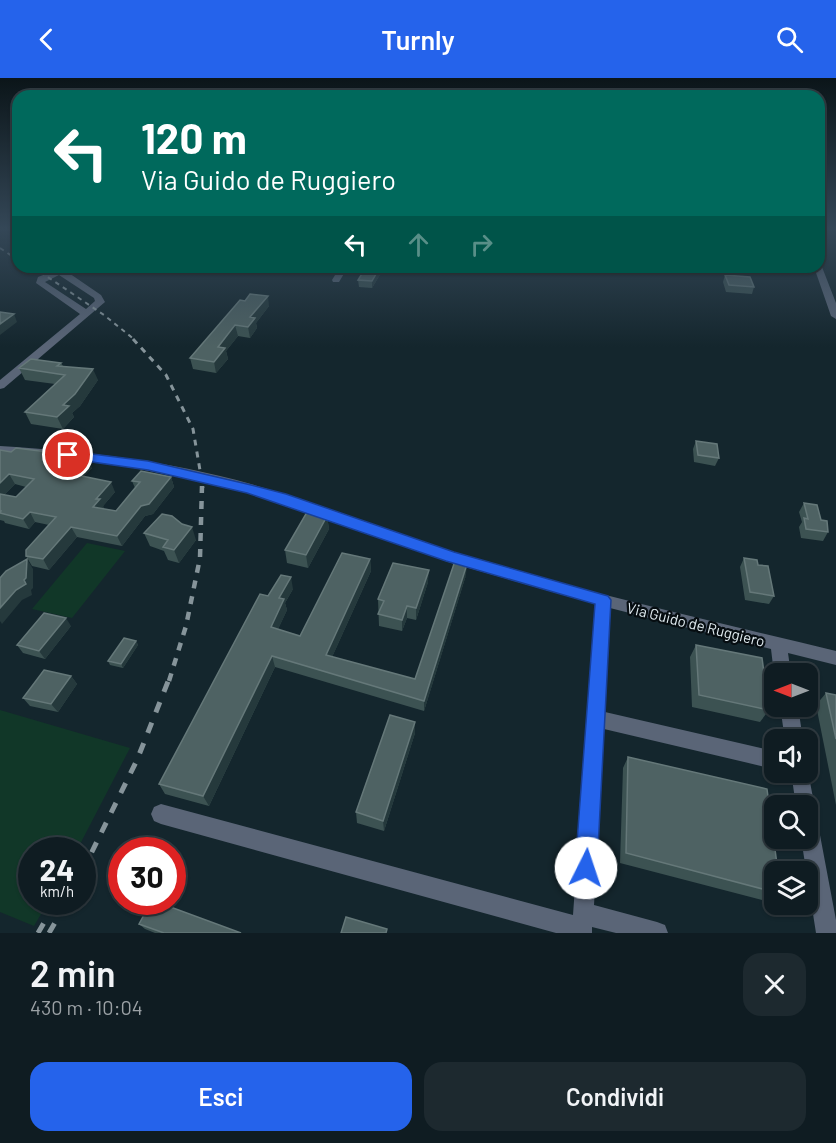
<!DOCTYPE html>
<html lang="it">
<meta charset="utf-8">
<style>
body{margin:0;font-family:Barlow,sans-serif;background:#1d292f;color:#f1f3f6;height:100vh;display:flex;flex-direction:column;font-size:22px;white-space:nowrap}
*{box-sizing:border-box;margin:0}
p{font-size:20px;color:#9ba1a5}
.icon{flex:none;width:33px;height:33px;fill:none;stroke:currentColor;stroke-width:2;stroke-linecap:round;stroke-linejoin:round}
.map{position:relative;height:855px;overflow:hidden}
.details{display:flex;flex-direction:column;background:#0f1c22;flex:1}
.details>*{flex:none}
.hud{position:absolute;left:12px;top:12px;width:813px;height:183px;border-radius:18px;box-shadow:0 2px 4px #0004,0 0 0 2px #2f3a40;background:#00695c;color:#fff;overflow:hidden}
.needle{width:39px;rotate:270deg}
.buttons{position:absolute;left:764px;top:585px;display:grid;gap:12px}
.buttons a{display:grid;place-items:center;width:54px;height:54px;border-radius:12px;background:#0f1c22;box-shadow:0 2px 4px #0004,0 0 0 2px #2f3a40;font-size:30px}
.speed{position:absolute;left:18px;top:759px;display:flex;gap:12px;font-size:30px;font-weight:700;text-align:center}
.speed>*{display:grid;place-content:center;width:78px;height:78px;border-radius:50%;background:#0f1c22;box-shadow:0 2px 4px #0004,0 0 0 2px #2f3a40;line-height:1}
.speed small{font-size:15px;font-weight:400}
.speed .limit{border:9px solid #d22;background:#fff;color:#111}
.pin{position:absolute;display:grid;place-items:center;width:51px;height:51px;color:#fff;margin:-26px;border:3px solid #fff;border-radius:50%;box-shadow:0 2px 6px #0007}
.me{position:absolute;width:66px;margin:-33px;rotate:4deg;stroke-linejoin:round;filter:drop-shadow(0 0 4px #0008)}
.turn{display:flex;align-items:center;gap:21px;height:126px;padding:0 30px;font-size:27px}
.turn .icon{width:78px;height:78px;stroke-width:2.5}
.turn b{display:block;font-size:42px;line-height:51px}
.lanes{display:flex;align-items:center;height:57px;padding:0 30px;background:#0003;justify-content:center;gap:30px;direction:ltr}
.lanes .off{opacity:.35}
.round{display:grid;place-items:center;flex:none;width:63px;height:63px;border-radius:18px;background:#1d292f}
.overview{display:flex;align-items:center;justify-content:space-between;height:102px;padding:0 30px}
h1{font-size:36px;font-weight:600;line-height:45px}
.cta{display:flex;gap:12px;margin-top:auto;padding:12px 30px}
.cta a{flex:1;height:69px;border-radius:18px;background:#2563eb;color:#fff;font-size:24px;font-weight:600;line-height:69px;text-align:center}
.cta a+a{background:#1d292f;color:#f1f3f6}
header{display:flex;justify-content:space-between;align-items:center;height:78px;padding:0 30px;background:#2563eb;color:#fff;font-size:27px;font-weight:600}
.map>svg:first-child{display:block}
.green{fill:#113728}
.lines{fill:none;stroke-linecap:round;stroke-linejoin:round}
.minor{fill:#5a6577;fill-rule:evenodd}
.rail-far3{stroke:#86949a;stroke-width:2;stroke-dasharray:4.5 4.5;stroke-linecap:butt}
.rail-far2{stroke:#86949a;stroke-width:3;stroke-dasharray:6 6;stroke-linecap:butt}
.rail-far1{stroke:#86949a;stroke-width:4.5;stroke-dasharray:8 8;stroke-linecap:butt}
.rail{stroke:#86949a;stroke-width:5;stroke-dasharray:11 11;stroke-linecap:butt}
.wall{fill:#3c5252;fill-rule:evenodd}
.shaded-wall{fill:#25393c}
.building{fill:#4e6263;stroke:#657879;stroke-width:1.5}
.route{fill:#2563eb;stroke:#184099;stroke-width:1.5}
.labels{text-anchor:middle;dominant-baseline:central;stroke-width:4.5;stroke-linejoin:round;paint-order:stroke}
.street-label{font-size:15px;fill:#e1ecf1;stroke:#060d11}
</style>
<header><svg class="icon" aria-label="back" viewBox="0 0 24 24"><path d="M15 5l-7 7 7 7"/></svg>Turnly<svg class="icon" aria-label="search" viewBox="0 0 24 24"><circle cx="10" cy="10" r="6"/><path d="M15 15l6 6"/></svg></header>
<div class="map">
<svg width="836" height="855" viewBox="0 0 836 855">
<rect width="100%" height="100%" fill="#14262d"/>
<!-- green -->
<path class="green" d="M87 465 125 473 72 540 32 531Z
M0 632 130 670 77 772H32V824H48L34 848 0 834Z"/>
<g class="lines">
<!-- minor -->
<path class="minor" d="M831 150H836V152H832Z
M819 187 822 189 836 225V241L831 238 814 189H819Z
M49 189 63 191 101 217 105 224 4 310 0 311V302L80 236 36 205 38 199 53 193ZM59 197 94 220 95 223 86 231 45 204Z
M340 189H348L339 204H333L332 202Z
M0 368C85 373 169 383 251 406 320 426 385 454 453 475 579 513 708 542 836 573V587L788 575 791 596H774L771 571 610 530 605 634 774 673V691L604 651 594 827 657 844 665 847 668 855H616L592 849V855H556L161 746 154 743 151 736 154 729 161 726 573 837 595 526 448 484 299 430 213 405 107 385 0 376Z
M780 628H798L803 662H785Z
M807 688 836 842V855H816L801 760H807V728H796L791 694H807Z"/>
<!-- rail-far3 -->
<path class="rail-far3" d="M0 170 18 182
M33 189 104 237 135 262"/>
<!-- rail-far2 -->
<path class="rail-far2" d="M133 261 166 297 193 351 203 410"/>
<!-- rail-far1 -->
<path class="rail-far1" d="M169 603 186 548 200 480 202 408"/>
<!-- rail -->
<path class="rail" d="M82 794 137 682 169 601
M38 855 56 824
M49 855 67 824"/>
</g>
<!-- wall -->
<path class="wall" d="M380 189 381 195 372 210 359 209 358 202Z
M725 197 754 209 752 216 726 214 723 204Z
M245 223 269 228 256 245 257 250 250 260 238 258 226 273 228 281 216 295 193 291 190 280Z
M61 285 63 288 98 302 80 328 72 335 74 339 63 351 31 346 25 334 55 306 25 302 19 290Z
M696 363 719 380 715 388 694 384 693 371Z
M0 372 92 390 84 398 115 414 103 428 104 431 116 433 135 410 132 403 171 399 174 409 153 436 145 438 122 468 77 459 49 492 32 488 26 478 49 447 35 444 29 451 5 445 4 443 0 442ZM15 406 26 409 16 419 4 417Z
M804 425 821 442 828 454 823 463 801 460 799 449 802 444 799 434Z
M327 438 329 451 308 490 287 485 285 472Z
M144 455 196 462 179 485 168 482 164 473 150 468Z
M744 480 758 487 774 518 769 526 745 522 740 489Z
M370 481 371 493 332 579 415 601 466 497 424 633 275 589 209 728 165 716 159 706 268 518 293 511 285 525 287 532 278 551 300 558Z
M428 504 416 542 407 540 402 553 379 548 378 521Z
M71 548 45 581 23 575 17 567Z
M136 563 138 567 123 590 110 587 108 583Z
M696 567 769 632 760 644 692 629 690 579Z
M71 598 77 606 58 634 30 628 23 620Z
M826 615 836 617V727L816 627Z
M415 644V655L384 753 357 745 356 734Z
M628 679 774 794V821L770 824 620 785 623 690Z
M139 846 241 855H155L145 851Z"/>
<!-- shaded-wall -->
<path class="shaded-wall" d="M380 189 381 195 372 210V203Z
M268 218 269 228 256 245 257 250 250 260 248 249 250 239Z
M14 236 17 244 0 257V246Z
M235 247 238 258 226 273 228 281 216 295 214 284 218 269Z
M93 291 98 302 80 328 72 335 74 339 63 351 57 339 63 327Z
M88 379 92 390 77 406 72 396Z
M9 396 15 406 0 421V405Z
M171 399 174 409 153 436 145 438 122 468 117 458 141 428Z
M111 404 115 414 103 428 105 432 93 429 96 421Z
M30 434 35 444 29 451 23 441Z
M327 438 329 451 308 490 306 477Z
M71 449 77 459 49 492 43 481Z
M192 449 196 462 179 485 174 472Z
M27 481 33 491V510L31 512 32 517 22 522 2 546 0 543V530L24 502Z
M370 481 371 493 328 588 326 577Z
M467 486 466 497 424 633V623Z
M429 492 428 504 416 542V530Z
M291 499 293 511 285 525 287 532 274 560 271 549 279 520Z
M407 528V540L402 553V542Z
M66 540 71 548 45 581 39 573Z
M136 563 138 567 123 590 121 586Z
M272 578 275 589 209 728 203 718Z
M71 598 77 606 58 634 51 626Z
M415 644V655L384 753 383 743Z"/>
<!-- building -->
<path class="building" d="M366 189H380L372 203 358 202Z
M725 197 750 199 754 209 729 207Z
M250 216 268 218 250 239 255 240 248 249 235 247 218 269 225 270 214 284 190 280 240 222 245 223Z
M0 234 14 236 0 246Z
M31 281 61 285 57 288 93 291 75 316 63 327 69 328 57 339 25 334 65 297 19 290Z
M696 363 717 366 719 380 698 377Z
M16 370 88 379 72 396 111 404 96 421H100L93 429 116 433 140 404 132 403 141 393 171 399 149 426 141 428 117 458 71 449 43 481 26 478V472L56 439 30 434 23 441 0 435 1 433H0V416L16 419 34 401 9 396 0 405V372L11 374Z
M804 425 817 427 821 442 827 443 828 454 806 451 804 440 808 441Z
M307 434 327 438 306 477 285 472Z
M162 436 172 438 182 446 192 449 174 472 163 469 168 462 144 455Z
M342 475 370 481 326 577 415 601 455 483 467 486 424 623 272 578 203 718 159 706 260 516 268 518 281 497 291 499 279 520 284 521 271 549 300 558Z
M744 480 757 482 758 487 768 488 774 518 750 514Z
M27 481 26 500 24 502 26 506 16 512 0 530V500L6 493Z
M393 485 429 492 416 530 407 528 402 542 378 536 384 523 378 521Z
M44 535 66 540 39 573 17 567Z
M124 560 136 563 121 586 108 583Z
M696 567 762 580 769 632 699 617Z
M44 592 71 598 51 626 23 620Z
M826 615 836 617V661Z
M390 637 415 644 383 743 356 734Z
M628 679 767 711 778 794H774V814L626 775Z
M151 824H157L241 855H164L139 846Z
M346 839 387 851 386 855H341Z"/>
<!-- sky -->
<linearGradient id="sky" x2="0" y2="1"><stop stop-color="#0b1519"/><stop offset="0.56" stop-color="#344757"/><stop offset="1" stop-color="#344757" stop-opacity="0"/></linearGradient>
<rect width="836" height="269" fill="url(#sky)"/>
<!-- route -->
<path class="route" d="M68 373 148 383 247 406 286 416 454 474 608 518 611 522 597 790 594 797 586 801 578 797 575 790 595 526 446 483 247 415 148 392 64 380 62 377Z"/>
<g class="labels">
<!-- street labels -->
<g class="street-label">
<text transform="translate(696 546) rotate(14)">Via Guido de Ruggiero</text>
</g>
</g>
</svg>
<div class="buttons">
<a><svg class="needle" viewBox="-14 -14 28 28"><path d="M0-13l5 13h-10z" fill="#e53935"/><path d="M0 13l5-13h-10z" fill="#9ba1a5"/></svg></a>
<a><svg class="icon" aria-label="sound" viewBox="0 0 24 24"><path d="M4 9h4l5-4v14l-5-4H4zM17 9q2 3 0 6"/></svg></a>
<a><svg class="icon" aria-label="search" viewBox="0 0 24 24"><circle cx="10" cy="10" r="6"/><path d="M15 15l6 6"/></svg></a>
<a><svg class="icon" aria-label="layers" viewBox="0 0 24 24"><path d="M12 4l9 5-9 5-9-5zM3 14l9 5 9-5"/></svg></a>
</div>
<div class="speed"><div>24<small>km/h</small></div><div class="limit">30</div></div>
<div class="pin" style="left:68px;top:377px;background:#d93025"><svg class="icon" aria-label="arrive" viewBox="0 0 24 24"><path d="M6 21V4h12l-3 4 3 4H6"/></svg></div>
<svg class="me" style="left:586px;top:790px" viewBox="-20 -20 40 40"><circle r="19" fill="#fff"/><path d="M0-13L10 11 0 6-10 11z" fill="#2563eb"/></svg>
<div class="hud">
<div class="turn"><svg class="icon" aria-label="left" viewBox="0 0 24 24"><path d="M17 20v-9H6M10 6l-5 5 5 5"/></svg><div><b>120 m</b>Via Guido de Ruggiero</div></div>
<div class="lanes"><svg class="icon" aria-label="left" viewBox="0 0 24 24"><path d="M17 20v-9H6M10 6l-5 5 5 5"/></svg><svg class="icon off" aria-label="ahead" viewBox="0 0 24 24"><path d="M12 20V5M6 11l6-6 6 6"/></svg><svg class="icon off" aria-label="right" viewBox="0 0 24 24"><path d="M7 20v-9h11M14 6l5 5-5 5"/></svg></div>
</div>
</div>
<section class="details">
<div class="overview"><div><h1>2 min</h1><p>430 m · 10:04</p></div><a class="round"><svg class="icon" aria-label="close" viewBox="0 0 24 24"><path d="M6 6l12 12M18 6L6 18"/></svg></a></div>
<div class="cta"><a>Esci</a><a>Condividi</a></div>
</section>
